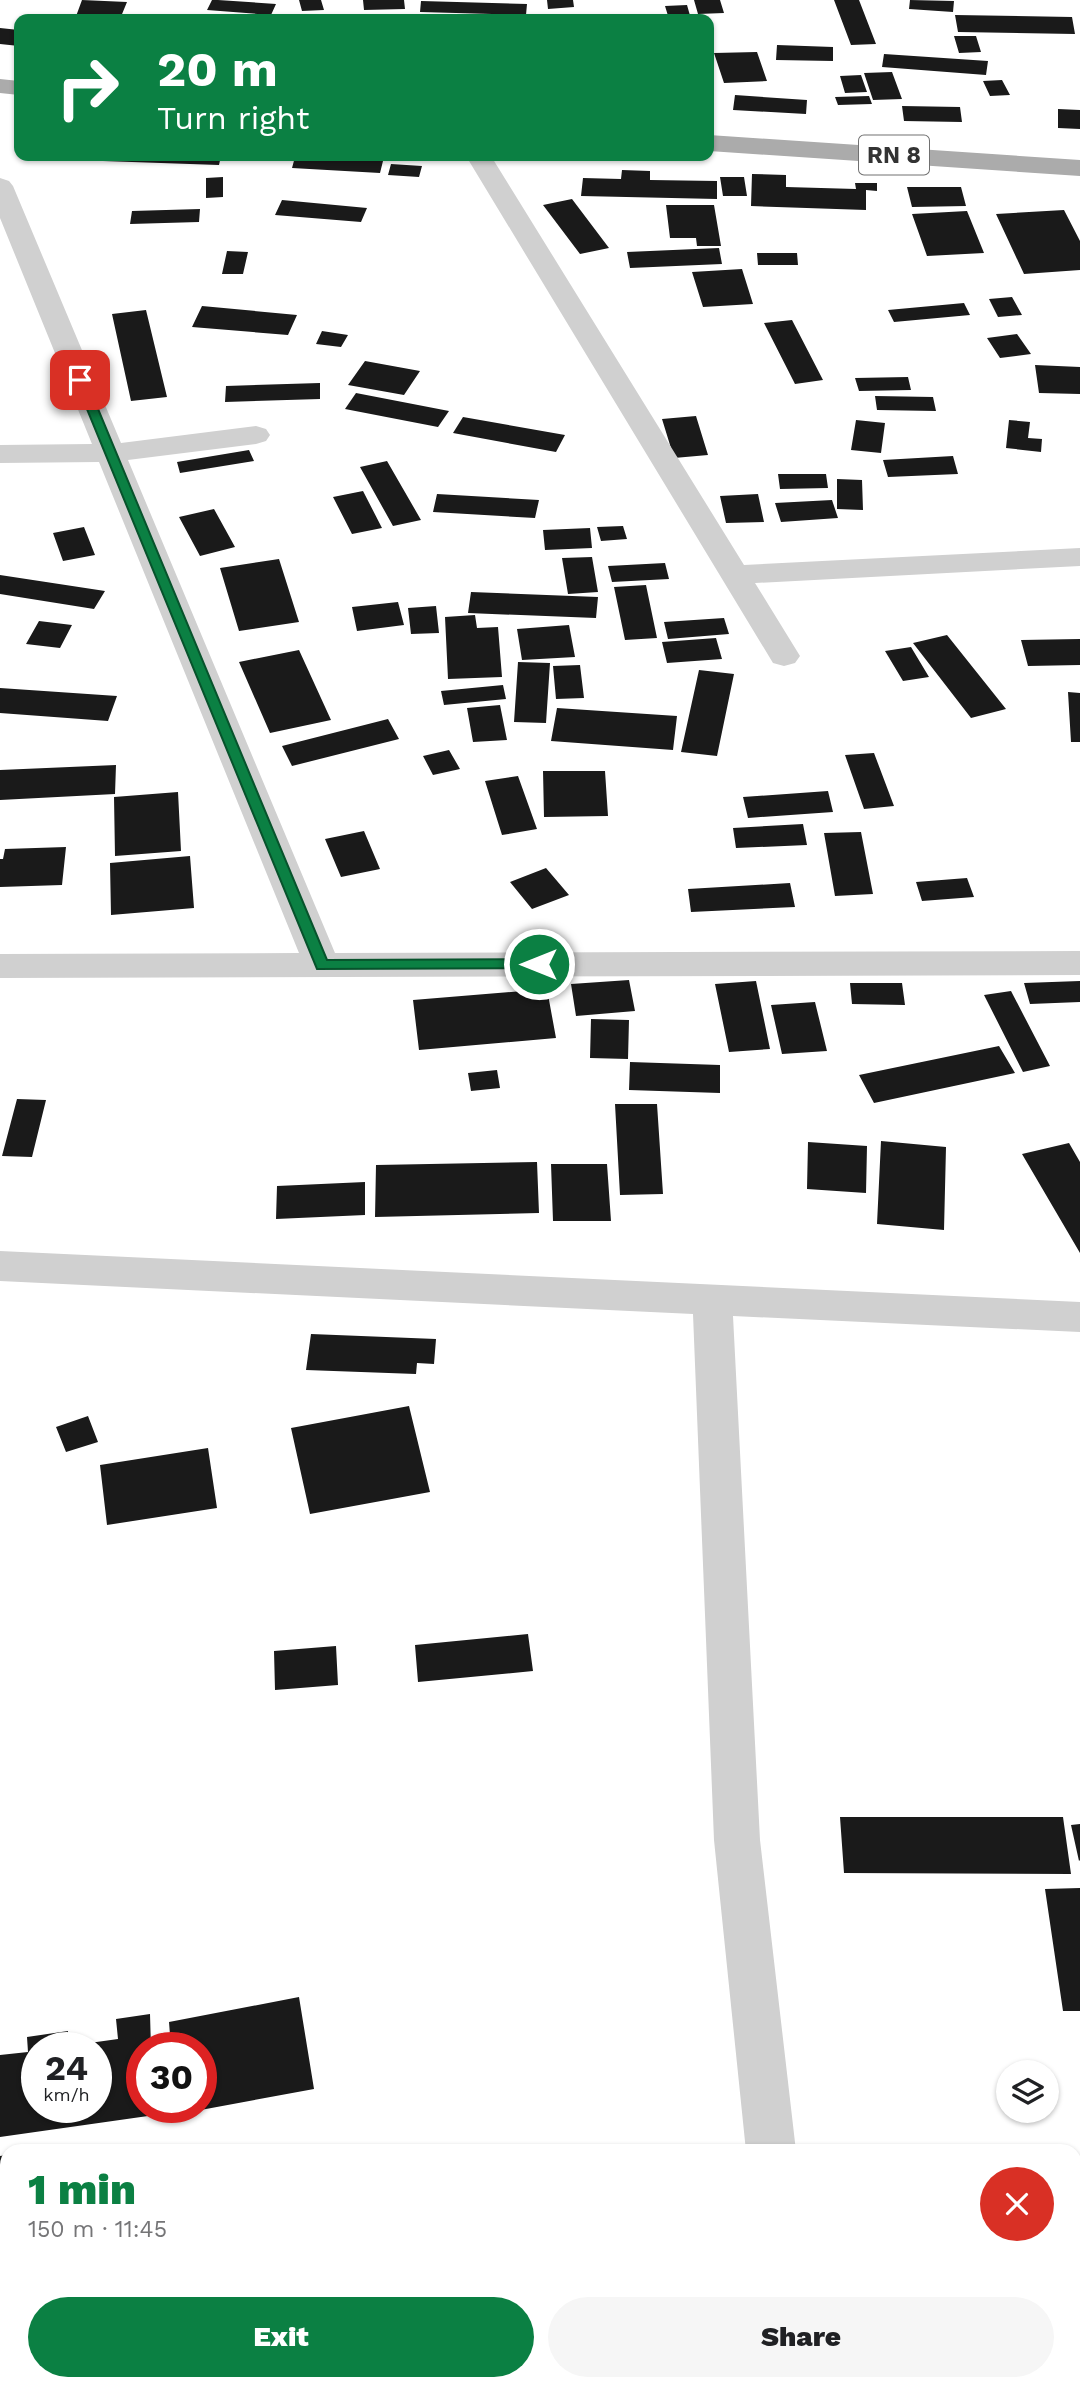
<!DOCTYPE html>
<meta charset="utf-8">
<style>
body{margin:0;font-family:"Work Sans",sans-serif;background:#f6f6f6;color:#202124;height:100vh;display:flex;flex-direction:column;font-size:26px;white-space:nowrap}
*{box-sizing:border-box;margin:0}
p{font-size:23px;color:#757577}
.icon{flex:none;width:38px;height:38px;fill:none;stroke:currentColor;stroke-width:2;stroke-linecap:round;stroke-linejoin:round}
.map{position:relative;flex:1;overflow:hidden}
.details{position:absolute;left:0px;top:2144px;width:1082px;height:247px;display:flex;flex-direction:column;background:#fff;border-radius:21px 21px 0 0;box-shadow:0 2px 5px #0004}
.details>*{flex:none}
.guide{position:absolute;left:14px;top:14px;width:700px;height:147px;border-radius:14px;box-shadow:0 2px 5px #0004;background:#0b8043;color:#fff;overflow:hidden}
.controls{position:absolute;left:996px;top:2060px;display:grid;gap:14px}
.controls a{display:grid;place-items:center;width:63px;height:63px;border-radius:50%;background:#fff;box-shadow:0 2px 5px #0004;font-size:35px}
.speed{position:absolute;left:21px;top:2032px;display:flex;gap:14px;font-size:35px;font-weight:700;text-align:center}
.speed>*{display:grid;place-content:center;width:91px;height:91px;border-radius:50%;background:#fff;box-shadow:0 2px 5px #0004;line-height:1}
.speed small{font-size:18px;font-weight:400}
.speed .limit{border:10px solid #d22;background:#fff;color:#111}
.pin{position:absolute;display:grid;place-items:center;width:60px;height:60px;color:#fff;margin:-30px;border-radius:14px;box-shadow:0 4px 10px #0006}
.me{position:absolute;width:77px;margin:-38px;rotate:270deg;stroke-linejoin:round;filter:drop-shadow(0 0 5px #0008)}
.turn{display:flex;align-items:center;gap:24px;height:147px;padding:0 28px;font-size:32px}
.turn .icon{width:91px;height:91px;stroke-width:2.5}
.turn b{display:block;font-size:49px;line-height:60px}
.round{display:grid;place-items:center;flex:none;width:74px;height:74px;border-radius:37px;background:#f6f6f6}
.headline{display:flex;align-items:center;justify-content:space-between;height:119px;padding:0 28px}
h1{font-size:42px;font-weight:800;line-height:52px;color:#0b8043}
.action{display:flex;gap:14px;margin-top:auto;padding:14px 28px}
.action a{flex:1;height:80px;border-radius:42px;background:#0b8043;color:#fff;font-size:28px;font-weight:800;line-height:80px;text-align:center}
.action a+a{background:#f6f6f6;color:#202124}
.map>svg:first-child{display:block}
.building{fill:#1a1a1a}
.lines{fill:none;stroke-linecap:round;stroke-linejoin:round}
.minor{fill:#d0d0d0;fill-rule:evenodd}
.major{fill:#ababab;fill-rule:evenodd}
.route{fill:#0b8043;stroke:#07532c;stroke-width:2}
.labels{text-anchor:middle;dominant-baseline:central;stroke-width:7;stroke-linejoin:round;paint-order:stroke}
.shield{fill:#fff;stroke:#707070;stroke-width:2}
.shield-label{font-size:23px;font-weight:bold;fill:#333}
</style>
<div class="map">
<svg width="1080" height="2390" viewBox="0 0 1080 2390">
<rect width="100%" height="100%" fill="#fff"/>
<!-- building -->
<path class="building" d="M82 0 127 2 120 19H75Z
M212 0H218L276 4 271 15 207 10Z
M299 0H321L324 10 302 11Z
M363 0H404L405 9 364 10Z
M547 0H573L574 7 548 9Z
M694 0H720L724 13 698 14Z
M834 0H859L876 44 851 45Z
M910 0 954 1 953 12 909 9Z
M421 1 527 4 526 15 420 12Z
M687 5 691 19H669L665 6Z
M357 14V19H286V16Z
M365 14H405V19H365Z
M443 14V19H414V15Z
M955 15 1072 17 1075 34 958 32Z
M0 28 19 30V46L0 44Z
M954 36H976L981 52 959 53Z
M777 45 833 47V61L776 60Z
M757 52 767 81 724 83 714 53Z
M884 54 988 61 986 75 882 67Z
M892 72 902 99 873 100 864 73Z
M861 75 867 92 845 93 840 76Z
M1002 80 1010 95 990 96 983 81Z
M735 95 807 100 806 114 733 110Z
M869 96 872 104 838 105 835 97Z
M902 106 960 107 962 122 904 121Z
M1058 109 1080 110V129L1058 128Z
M105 156H221L219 165 103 161Z
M295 157 383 161 380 173 292 168Z
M391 164 422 166 419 177 388 175Z
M622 170 650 171V180L717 181V199L581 196 583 178 621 179Z
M752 174 786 175V187L856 189 855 183H877V191L866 190V210L751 206Z
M223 177V197L206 198V178Z
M720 177H744L747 196H723Z
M907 187H961L966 206 912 207Z
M572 199 609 248 580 254 543 205Z
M282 200 367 208 361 222 275 215Z
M666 205H714L721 246H697L696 238H670Z
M200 209 199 222 130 224 132 211Z
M1064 210 1080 241V270L1024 274 996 214Z
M967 211 984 253 927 256 912 214Z
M719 248 722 264 630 268 627 252Z
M227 251 248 252 243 274H222Z
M757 253H797L798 265H758Z
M742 269 753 304 703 307 692 272Z
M1012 297 1022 315 998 317 989 299Z
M964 303 970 315 894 322 888 310Z
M202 306 297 315 288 335 192 327Z
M146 310 167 397 131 401 112 314Z
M792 320 823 380 795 384 764 323Z
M322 331 348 335 341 347 316 344Z
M1017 334 1031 354 1000 358 987 338Z
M365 361 420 371 404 395 348 385Z
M1035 365 1080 367V394L1039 393Z
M908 377 911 390 859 391 855 378Z
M320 383V399L225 402 226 386Z
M356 393 449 411 438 427 345 409Z
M875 396 933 397 936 411 877 410Z
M696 416 708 455 674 458 662 419Z
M463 417 565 435 556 452 453 433Z
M856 420 885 423 881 453 851 450Z
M1009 420 1030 422 1028 438 1042 439 1041 452 1006 448Z
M249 450 254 461 180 473 177 462Z
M953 456 958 474 888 477 883 460Z
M387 461 421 520 393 526 360 467Z
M778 474H826L828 488 780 489Z
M837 479 862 480 863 510 837 509Z
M363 491 382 528 352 534 333 497Z
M437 494 539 500 535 518 433 512Z
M758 494 764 522 726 523 720 496Z
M832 500 838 518 781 522 775 503Z
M214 509 235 547 200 556 179 517Z
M623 526 627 539 601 541 597 527Z
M84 527 95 555 63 561 53 533Z
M590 528 592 548 545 550 543 530Z
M592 557 598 592 568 594 562 558Z
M279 559 299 622 239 631 220 568Z
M665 563 669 579 612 582 608 566Z
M0 575 105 591 94 609 0 594Z
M646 585 657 638 625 640 614 587Z
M471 592 598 597 596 618 468 613Z
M398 602 404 625 357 631 352 607Z
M436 606 439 633 411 634 408 608Z
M475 615 477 628 498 627 502 677 448 679 445 617Z
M724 618 729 634 668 639 664 622Z
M39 621 72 625 60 648 26 644Z
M569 625 575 657 522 660 517 629Z
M947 635 1006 709 971 718 913 643Z
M716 638 722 659 667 663 662 642Z
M1080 639V665L1028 666 1021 640Z
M911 647 929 677 903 681 885 651Z
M299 650 331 720 270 733 239 662Z
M518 662 550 663 546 723 514 722Z
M580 665 584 698 556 699 553 666Z
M699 670 734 674 717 756 681 752Z
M503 685 506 699 444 705 441 691Z
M0 688 117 696 108 721 0 713Z
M1068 692 1080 693V742H1071Z
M500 705 507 740 473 742 467 708Z
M557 708 677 716 673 750 551 741Z
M388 719 399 739 292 766 282 746Z
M449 750 460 769 433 775 423 756Z
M874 753 894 806 864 809 845 755Z
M116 765 115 794 0 800V770Z
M543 771H605L608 816 544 817Z
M518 776 537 829 502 835 485 781Z
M828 791 833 812 748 818 743 797Z
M178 792 181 851 115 856 114 797Z
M803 824 807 845 736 848 733 828Z
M364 831 380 869 341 877 325 839Z
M861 832 873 894 835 896 824 833Z
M66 847 62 885 0 887V859H3L5 849Z
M190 856 194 908 111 915 110 863Z
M546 868 569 895 532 909 510 882Z
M967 878 974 897 922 901 916 882Z
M790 883 795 907 691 912 688 889Z
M629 980 635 1011 576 1016 571 984Z
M756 981 770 1049 729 1052 715 984Z
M1080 981V1002L1030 1004 1024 983Z
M850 983H902L905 1005 852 1004Z
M547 989 556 1038 419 1050 413 1000Z
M1011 991 1050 1066 1023 1072 984 995Z
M815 1002 827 1051 782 1054 771 1005Z
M591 1019 629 1020 628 1059 590 1058Z
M999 1046 1015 1073 874 1103 859 1075Z
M630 1062 720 1065V1093L629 1090Z
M497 1070 500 1088 471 1091 468 1073Z
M17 1099 46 1100 32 1157 2 1156Z
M615 1104H657L663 1194 620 1195Z
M881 1141 946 1147 944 1230 877 1224Z
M808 1142 867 1146 866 1193 807 1189Z
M1069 1143 1080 1162V1253L1022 1154Z
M537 1162 539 1213 375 1217 376 1165Z
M551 1164H607L611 1221H553Z
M365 1182V1215L276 1219 277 1186Z
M311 1334 436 1339 434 1364 417 1363 416 1374 306 1370Z
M409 1406 430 1492 310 1514 291 1428Z
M88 1416 98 1442 66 1452 56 1427Z
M208 1448 217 1508 107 1525 100 1465Z
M528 1634 533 1671 418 1682 415 1645Z
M336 1646 338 1685 275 1690 274 1651Z
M840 1817H1063L1071 1874 844 1873Z
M1080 1824V1860L1079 1861 1071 1825Z
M1080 1888V2011H1063L1045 1889Z
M299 1997 314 2089 179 2114 178 2107H201V2048H171L169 2022Z
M150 2014 151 2048H142V2107H155V2115L0 2137V2055L28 2052 27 2037 68 2031V2048H37V2107H96V2048L68 2046 118 2039 116 2019Z
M7 2155V2255L0 2256V2156Z
M7 2265V2384H36V2390H0V2266Z
M86 2384H339V2390H86Z"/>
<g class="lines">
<!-- minor -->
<path class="minor" d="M466 156H491L744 565 1080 548V566L755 583 800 656 795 663 784 666 773 663Z
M0 178 9 181 13 186 121 443 256 426 266 429 270 435 266 441 256 444 128 460 335 953 1080 951V975L0 978V954L299 953 99 462 0 463V445L92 444 0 218Z
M0 1251 1080 1302V1332L733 1316 760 1840 796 2151H746L714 1840 693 1314 0 1281Z
M769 2384H823L824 2390H770Z"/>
<!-- major -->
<path class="major" d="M0 79 19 81V95L0 93Z
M709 135 1080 160V176L709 151Z"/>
</g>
<!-- route -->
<path class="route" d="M80 377 86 380 327 960 539 959 546 964 544 968 317 969 75 380Z"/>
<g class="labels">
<!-- shield labels -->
<rect class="shield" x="859" y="135.5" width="70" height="39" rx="5"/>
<g class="shield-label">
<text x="894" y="155">RN 8</text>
</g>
</g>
</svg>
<div class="controls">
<a><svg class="icon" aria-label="layers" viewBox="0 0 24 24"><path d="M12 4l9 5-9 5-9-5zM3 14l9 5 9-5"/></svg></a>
</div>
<div class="speed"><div>24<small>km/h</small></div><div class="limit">30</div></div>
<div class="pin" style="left:80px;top:380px;background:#d93025"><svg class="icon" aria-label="arrive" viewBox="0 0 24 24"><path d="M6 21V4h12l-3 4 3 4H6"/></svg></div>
<svg class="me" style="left:539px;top:964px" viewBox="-20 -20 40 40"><circle r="17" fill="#0b8043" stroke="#fff" stroke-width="3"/><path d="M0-11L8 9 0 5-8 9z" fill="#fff"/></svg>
<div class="guide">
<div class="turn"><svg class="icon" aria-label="right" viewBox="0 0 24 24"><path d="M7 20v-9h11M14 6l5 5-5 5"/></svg><div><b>20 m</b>Turn right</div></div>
</div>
<section class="details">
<div class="headline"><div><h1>1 min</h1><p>150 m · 11:45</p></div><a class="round" style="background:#d93025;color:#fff"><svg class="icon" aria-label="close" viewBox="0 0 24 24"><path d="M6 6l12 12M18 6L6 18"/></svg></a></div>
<div class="action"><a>Exit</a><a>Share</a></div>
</section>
</div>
